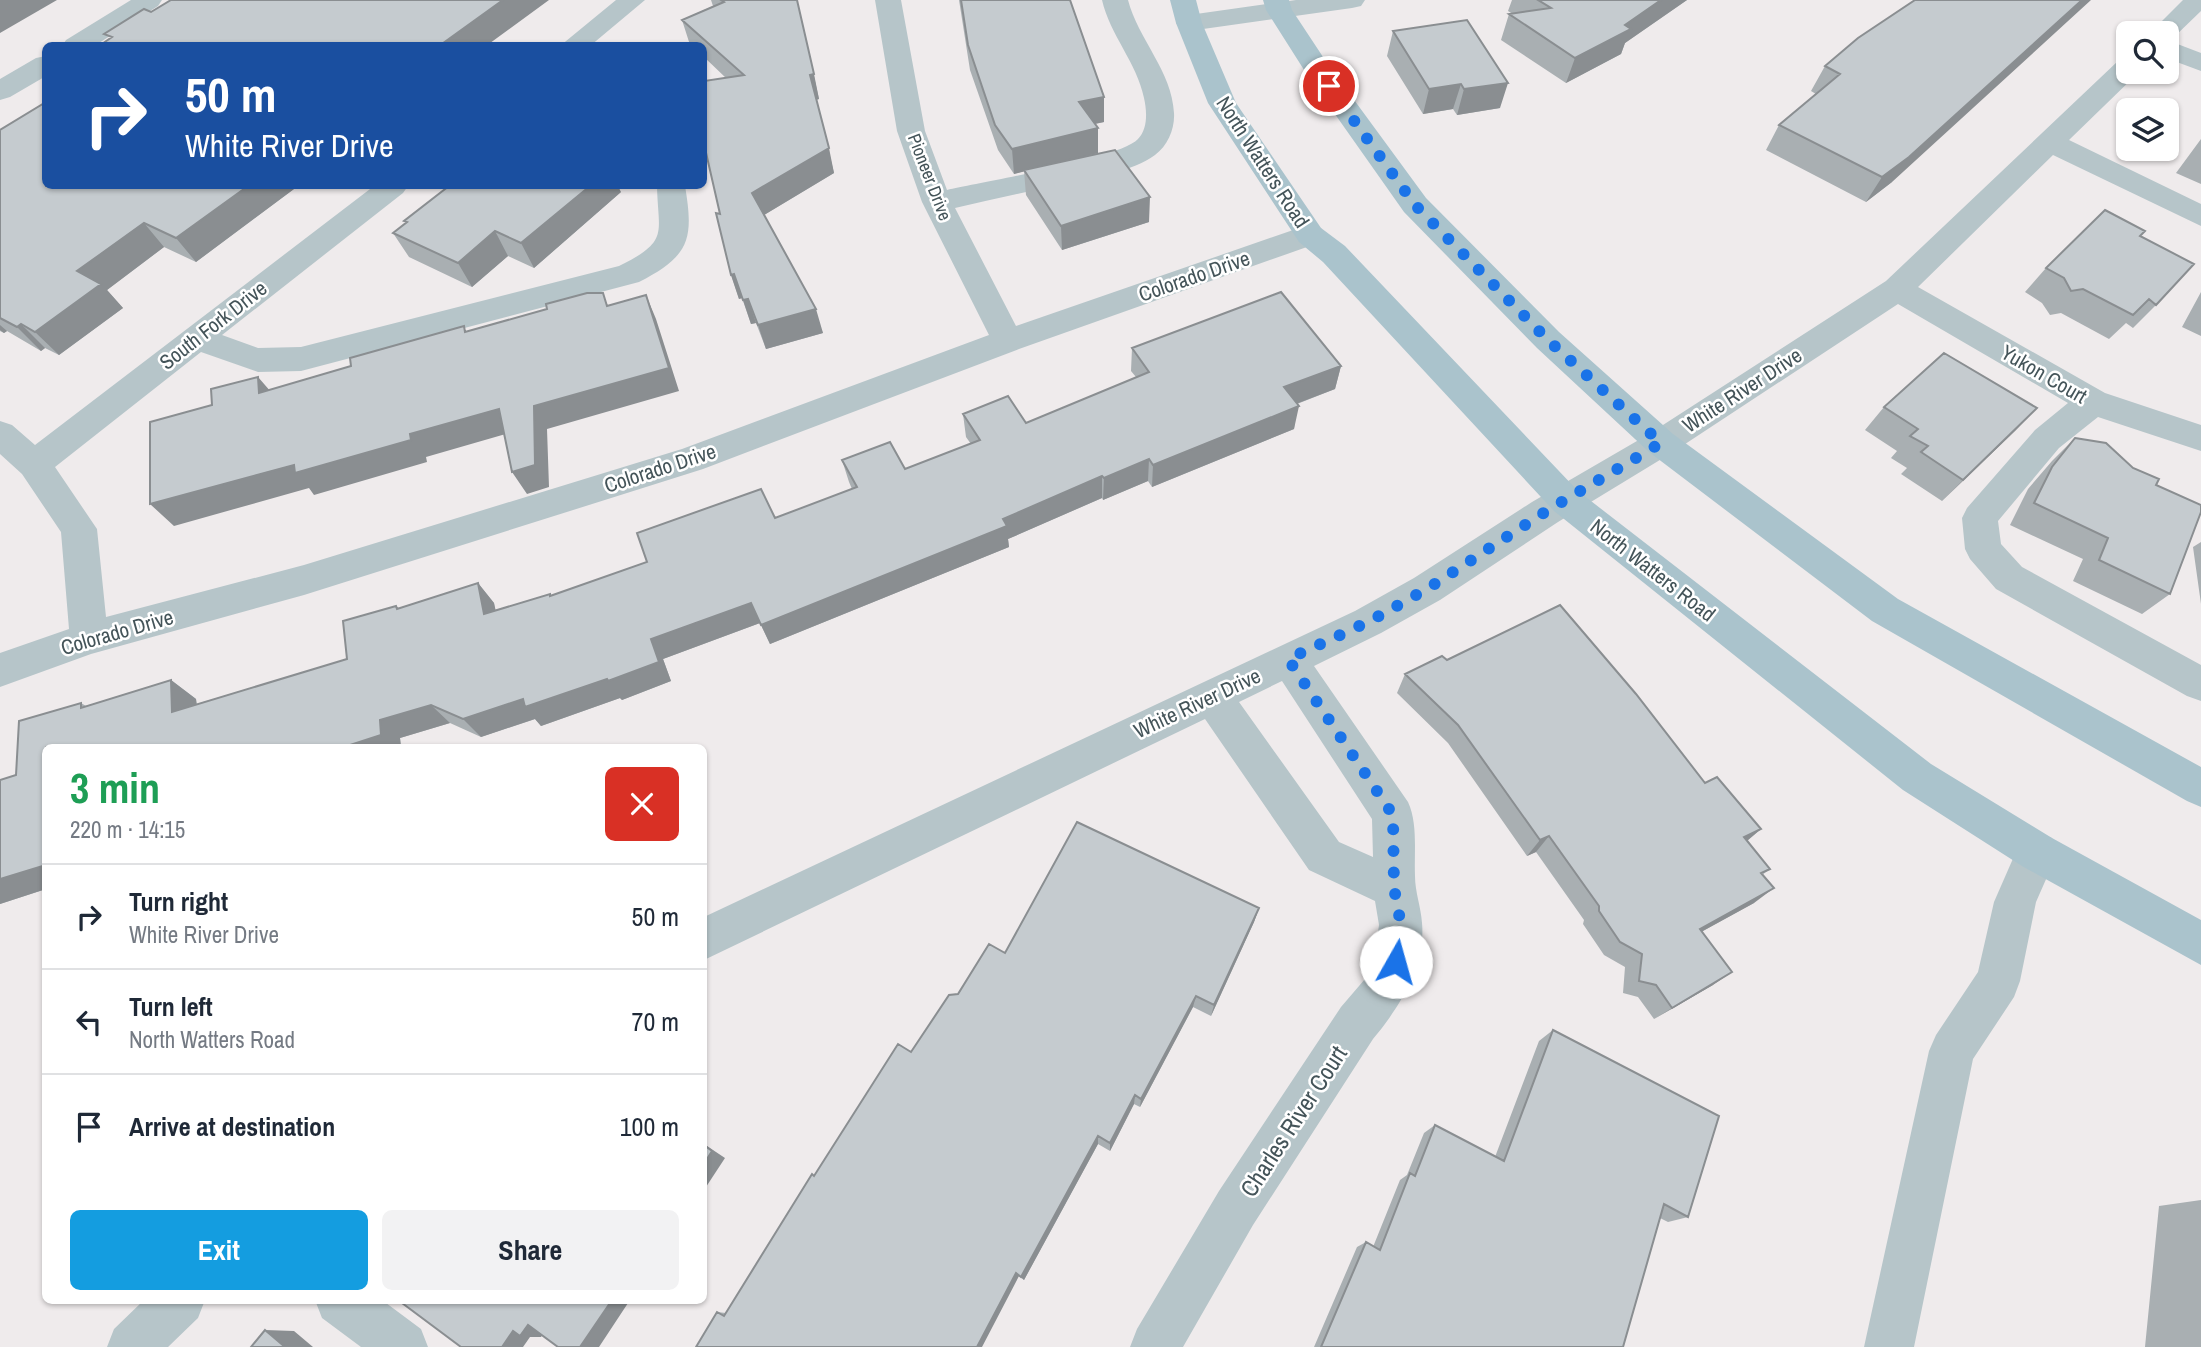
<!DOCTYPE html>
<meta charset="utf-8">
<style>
body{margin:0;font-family:"Archivo Narrow",sans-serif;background:#f2f2f3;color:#1f2937;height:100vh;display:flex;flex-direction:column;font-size:26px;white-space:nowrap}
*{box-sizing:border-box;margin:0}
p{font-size:23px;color:#747a83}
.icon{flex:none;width:38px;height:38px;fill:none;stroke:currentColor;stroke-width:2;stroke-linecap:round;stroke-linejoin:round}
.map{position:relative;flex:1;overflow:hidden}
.panel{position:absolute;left:42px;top:744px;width:665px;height:560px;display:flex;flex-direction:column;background:#fff;border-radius:10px;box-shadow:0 2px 5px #0004}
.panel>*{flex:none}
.top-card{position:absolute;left:42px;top:42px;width:665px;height:147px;border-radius:10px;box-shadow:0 2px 5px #0004;background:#1a4fa0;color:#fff;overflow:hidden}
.tools{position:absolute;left:2116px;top:21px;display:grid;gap:14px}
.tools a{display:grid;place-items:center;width:63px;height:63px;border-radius:10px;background:#fff;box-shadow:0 2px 5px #0004;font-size:35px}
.pin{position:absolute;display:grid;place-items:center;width:60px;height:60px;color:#fff;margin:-30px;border:4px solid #fff;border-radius:50%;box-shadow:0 2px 7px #0007}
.me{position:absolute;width:77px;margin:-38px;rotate:7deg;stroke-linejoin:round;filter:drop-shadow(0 0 5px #0008)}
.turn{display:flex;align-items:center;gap:24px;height:147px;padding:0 28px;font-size:32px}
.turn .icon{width:91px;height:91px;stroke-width:2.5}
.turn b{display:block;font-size:49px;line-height:60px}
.round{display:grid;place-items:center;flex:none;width:74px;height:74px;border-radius:10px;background:#f2f2f3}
.overview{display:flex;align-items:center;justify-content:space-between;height:119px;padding:0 28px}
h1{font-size:42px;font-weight:800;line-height:52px;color:#1e9e55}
.primary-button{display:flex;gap:14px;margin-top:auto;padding:14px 28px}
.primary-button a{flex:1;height:80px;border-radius:10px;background:#149de0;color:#fff;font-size:28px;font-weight:800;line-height:80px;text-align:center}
.primary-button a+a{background:#f2f2f3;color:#1f2937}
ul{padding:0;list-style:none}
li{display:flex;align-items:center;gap:21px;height:105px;padding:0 28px;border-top:2px solid #e0e1e3}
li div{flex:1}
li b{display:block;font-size:26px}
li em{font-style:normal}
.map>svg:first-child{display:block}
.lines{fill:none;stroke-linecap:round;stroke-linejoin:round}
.minor{fill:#b6c5c9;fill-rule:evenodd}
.major{fill:#aac3cc;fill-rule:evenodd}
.wall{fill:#a9afb2}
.shaded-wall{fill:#8a8e91}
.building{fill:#c5cbcf;stroke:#8a8e91;stroke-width:2}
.route{stroke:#1a73e8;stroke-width:12;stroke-dasharray:0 21.6}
.labels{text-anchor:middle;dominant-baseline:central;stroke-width:5;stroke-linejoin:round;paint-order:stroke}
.far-street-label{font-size:18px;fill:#445459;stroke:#fff}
.street-label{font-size:21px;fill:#445459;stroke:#fff}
.near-street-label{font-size:24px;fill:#445459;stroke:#fff}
</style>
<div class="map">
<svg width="2201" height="1347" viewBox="0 0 2201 1347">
<rect width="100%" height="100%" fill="#efebec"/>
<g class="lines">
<!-- minor -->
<path class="minor" d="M131 0H162L158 6 94 46H62L66 40Z
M616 0H645L590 46H560Z
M875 0H901L925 131 947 190C982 182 1119 159 1138 139 1148 129 1147 111 1144 98 1137 63 1110 35 1102 0H1128C1138 39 1172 71 1174 113 1175 128 1168 146 1155 155 1132 172 1097 176 1070 182 1031 191 993 199 955 208L1016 326 1299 228 1310 225 1321 228 1325 235 1321 242 1019 349 703 469 304 595 91 654 0 687V653L69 629 61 532 22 474 0 454V421L12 425 35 445 374 186H408L403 193 222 335 258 348 301 347 619 266C670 241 658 234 657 186H685C694 239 690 256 639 282L301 371 258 372 201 352 55 467 97 529 106 617 304 565 682 449 989 335 922 202 897 131Z
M1296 0H1365L1361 6 1352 8 1189 31 1180 29 1176 23 1180 17 1189 15Z
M2183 0H2201V11L2172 39 2167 40 2201 53V71L2166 58V33H2150Z
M46 56V76L10 97 0 100V79L36 58Z
M2128 59V72L2138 73 2069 140 2201 204V226L2053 155 1918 287 2105 393 2201 425V451L2098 417 2059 448 1998 521 2001 544 2022 567 2201 665V701L2187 696 1996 589 1970 559 1965 549 1962 518 1967 508 2035 430 2068 403 1898 304 1673 452 1558 522 1440 600 1381 633 1314 666 1408 802C1418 824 1414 851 1415 876 1415 892 1421 907 1422 923 1426 966 1399 1008 1373 1039L1253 1225 1183 1347H1130L1137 1329 1219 1191 1341 1007 1365 979 1374 960 1379 925 1375 901 1309 870 1205 719 704 960V917L1355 611 1414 578 1532 502 1649 434 1886 281 2118 61ZM1282 681 1372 819 1373 857 1339 842 1239 702Z
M2037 832 2052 838 2058 852 2036 902 2020 981 2014 997 1973 1059 1914 1347H1864L1929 1051 1936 1035 1978 972 1994 902 2022 838Z
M144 1300H205L198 1318 168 1347H107L114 1329Z
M315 1300H382L421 1329 428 1347H361L322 1318Z"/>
<!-- major -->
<path class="major" d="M1170 0H1196L1202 23 1236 103 1321 228 1345 246 1578 491 1931 764 2052 838 2201 920V965L2022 866 1903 790 1554 511 1323 262 1299 242 1208 103 1176 23Z
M1263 0H1289L1292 10 1327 63 1426 198 1559 332 1673 434 1898 599 2201 767V807L2187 801 1872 621 1649 452 1537 348 1404 212 1306 73 1266 10Z"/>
</g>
<!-- wall -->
<path class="wall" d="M711 0H797L819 99 816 100 834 173 764 215 823 333 766 349 756 323 751 324 742 298 739 299 731 275 720 214 726 78 704 57V46L690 45 682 20 713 6Z
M959 0H1070L1104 97V122L1095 124 1098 128V153L1149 222 1062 250 1026 195 1024 171 1014 174 998 150 970 70Z
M1512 0H1687L1625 43 1621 54 1566 83 1501 40 1509 14H1513L1508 11Z
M1393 31 1500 108 1457 115 1453 109 1423 114 1387 56Z
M1858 38 1892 182 1866 202 1766 150 1779 125 1816 94 1811 91 1825 66Z
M0 130 46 186H298L196 262 164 247 107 290 123 308 59 355 45 348 41 351 7 331 4 333 0 331Z
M2201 139V184L2176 173Z
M621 192 534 268 508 256 472 287 409 257 393 233 406 224 404 221Z
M2140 236 2156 305 2133 328 2126 323 2109 339 2061 313 2050 315 2042 303 2025 292 2046 268Z
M2201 292V336L2182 327Z
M1132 348 1341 366 1335 389 1297 404 1294 429 1152 487 1148 481 1103 500 1102 498 1008 539 1009 547 770 644 760 623 663 659 671 681 622 700 620 698 541 726 535 719 481 737 450 723 400 738 401 747H46V889L0 904V780L16 775 81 703 86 706 171 680 196 699 197 704 347 659 396 606 399 608 478 583 494 603 495 610 551 596 775 518 852 489 849 482 842 460 905 469 971 444 966 437 963 414 1026 423 1136 377 1131 371Z
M1884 407 2037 408 1942 501 1901 474 1907 468 1891 458 1897 451 1865 430Z
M2075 438 2133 468 2156 485 2170 594 2142 614 2073 581 2083 559 2010 525 2028 489 2052 461Z
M2201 542V604L2193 547Z
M1447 660 1705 783 1761 829 1747 841 1770 869 1762 875 1754 903 1701 932 1713 985 1654 1019 1638 997 1623 993 1625 967 1604 955 1583 924 1584 920 1536 852 1527 856 1448 743 1397 693 1405 674Z
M1259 908 1254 922 1211 1016 1193 1007 1140 1107 1134 1104 1110 1151 1098 1144 1024 1280 1019 1276 696 1347 717 1312 726 1313 814 1176 911 1052 958 994 1005 953Z
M1553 1030 1688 1217 1668 1222 1660 1218 1623 1347H1314L1357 1247 1366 1242 1373 1247 1400 1180 1407 1175 1424 1133 1435 1125 1495 1157 1539 1041Z
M2201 1200V1347H2145L2159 1206Z"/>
<!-- shaded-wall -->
<path class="shaded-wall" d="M0 0H57L0 33Z
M503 0H549L486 46H439Z
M1661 0H1687L1625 43 1621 54 1566 83 1575 58Z
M2082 0H2091L1892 182 1866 202 1882 177Z
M814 74 819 99 815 100 810 75Z
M1508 83 1500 108 1457 115 1464 89Z
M1461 84 1453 109 1423 114 1429 89Z
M1104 97V122L1079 127V102Z
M1098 128V153L1014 174 1012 149Z
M829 148 834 173 759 218 752 193Z
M248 186H298L196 262 176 238Z
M590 186H618L621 192 534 268 521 243Z
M1150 197 1149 222 1062 250 1061 226Z
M144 223 164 247 107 290 123 308 59 355 35 332 77 271Z
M495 231 508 256 472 287 458 263Z
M734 274 742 298 739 299 731 275Z
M646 295 656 319 679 391 547 429 549 487 527 494 512 472 534 406Z
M748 299 756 323 751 324 743 300Z
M816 309 823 333 766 349 758 325Z
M21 324 45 348 41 351 17 327Z
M0 325 7 331 4 333 0 330Z
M1341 366 1335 389 1280 410 1284 387Z
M258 377 278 400 259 393Z
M1299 406 1294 429 1152 487 1153 465Z
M2037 408 2015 431 1942 501 1963 480Z
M499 409 513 432 426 457 427 462 314 495 309 488 174 526 150 504 410 434Z
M1149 459 1148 481 1103 500 1104 478Z
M1102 476V498L1008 539 1009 547 770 644 761 625Z
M478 583 494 603 501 634 484 614Z
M751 603 760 623 663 659 671 681 622 700 620 698 541 726 535 719 481 737 463 719 651 639Z
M171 680 196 699 198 730 172 712Z
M431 705 450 723 400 738 401 747H344L380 720Z
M1761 829 1742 845 1744 837Z
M1549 836 1536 852 1527 856 1540 840Z
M46 865V889L0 904V879Z
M1774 888 1754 903 1681 943 1700 929Z
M1259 908 1254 922 1211 1016 1214 1005Z
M1732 972 1713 985 1654 1019 1672 1008Z
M1196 996 1193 1007 1140 1107 1141 1099Z
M1135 1095 1134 1104 1110 1151V1143Z
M1098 1136V1144L1024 1280 1021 1277Z
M704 1144 725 1158 704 1190Z
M1016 1273 1019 1276 982 1347H977Z
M612 1300H630L599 1347H580Z
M528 1325 548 1327 541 1337H530L523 1347H502L513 1331Z
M265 1330 294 1331 313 1347H285Z"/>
<!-- building -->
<path class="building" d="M171 0H503L439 46H99L112 37 104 34 144 9 151 12Z
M721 0H797L814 74 810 75 829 148 752 193 816 309 758 325 748 299 743 300 734 274 731 275 716 213 720 214 704 144V81L744 75 682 20 724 2Z
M961 0H1070L1104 97 1079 102 1098 128 1012 149 995 125 968 45Z
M1538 0H1661L1625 25 1631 29 1575 58 1509 14 1551 8Z
M1915 0H2082L1909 157 1882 177 1779 125 1840 74 1825 66 1858 38Z
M1467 20 1508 83 1464 89 1461 84 1429 89 1393 31Z
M46 102V186H248L176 238 144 223 77 271 101 284 35 332 21 324 17 327 0 318V130Z
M1115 150 1150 197 1061 226 1024 170Z
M449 186H590L521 243 495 231 458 263 393 233 407 222 404 221Z
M2105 210 2145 231 2140 236 2194 264 2156 305 2149 299 2133 315 2083 289 2071 291 2064 278 2046 268Z
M1281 292 1341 366 1284 387 1299 406 1153 465 1149 459 1104 478 1102 476 1003 519 1007 526 761 625 751 603 651 639 659 662 608 681 607 679 525 707 523 699 463 719 431 705 380 720 381 735 344 747H46V865L0 879V780L16 775 19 721 81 703V708L171 680 172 712 347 659 343 621 396 606 397 609 478 583 484 614 550 594V596L647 562 637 533 761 489 775 518 857 487 842 460 890 442 905 469 980 440 963 414 1008 396 1026 423 1149 372 1132 348Z
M587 293H603L607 306 646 295 669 368 534 406 535 465 512 472 499 409 410 434 411 440 295 473 294 465 150 504V422L212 405 211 389 258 377 259 393 351 366 350 358 464 326 465 332 547 309 546 304Z
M1944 353 2037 408 1963 480 1921 452 1928 446 1910 436 1918 429 1884 407Z
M2075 438 2106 443 2133 468 2159 479 2156 485 2201 505V512L2170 594 2099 560 2108 538 2034 503 2052 467Z
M1560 605 1636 694 1705 783 1717 777 1761 829 1744 837 1770 869 1761 873 1774 888 1700 929 1732 972 1672 1008 1656 985 1639 981 1642 954 1620 942 1599 911V906L1549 836 1540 840 1458 725 1405 674 1442 656 1447 660Z
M1077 822 1259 908 1214 1005 1196 996 1141 1099 1135 1095 1110 1143 1098 1136 1021 1277 1016 1273 977 1347H696L717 1312 724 1316 812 1174 814 1176 898 1044 911 1052 949 995 958 994 989 944 1005 953Z
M1553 1030 1719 1116 1688 1217 1664 1204 1623 1347H1321L1366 1242 1380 1250 1410 1173 1415 1176 1435 1125 1504 1161Z
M704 1145 712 1151 704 1164Z
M398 1300H612L580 1347H558L528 1325 520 1336 513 1331 502 1347H461Z
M265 1330 285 1347H251Z"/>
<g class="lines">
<!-- route -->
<path class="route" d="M1329 86 1415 205 1548 340 1661 443 1545 512 1427 589 1368 622 1288 659 1393 815 1394 888 1401 925 1396 962"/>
</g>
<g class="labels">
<!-- far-street labels -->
<g class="far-street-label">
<text transform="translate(930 177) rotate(69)">Pioneer Drive</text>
</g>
<!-- street labels -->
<g class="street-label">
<text transform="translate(1263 162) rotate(57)">North Watters Road</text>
<text transform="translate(1194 276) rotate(-19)">Colorado Drive</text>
<text transform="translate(213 325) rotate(-38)">South Fork Drive</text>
<text transform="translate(2044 374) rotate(30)">Yukon Court</text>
<text transform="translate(1742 390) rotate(-33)">White River Drive</text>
<text transform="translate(660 468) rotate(-18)">Colorado Drive</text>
<text transform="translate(1653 570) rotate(38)">North Watters Road</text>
<text transform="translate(117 632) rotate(-16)">Colorado Drive</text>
<text transform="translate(1197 703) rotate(-25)">White River Drive</text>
</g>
<!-- near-street labels -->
<g class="near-street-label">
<text transform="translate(1293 1121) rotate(-57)">Charles River Court</text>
</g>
</g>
</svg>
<div class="tools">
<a><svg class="icon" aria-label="search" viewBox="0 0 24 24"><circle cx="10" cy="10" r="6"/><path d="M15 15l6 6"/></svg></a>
<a><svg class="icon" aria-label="layers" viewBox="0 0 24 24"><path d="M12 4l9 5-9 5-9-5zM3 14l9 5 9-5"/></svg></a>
</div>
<div class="pin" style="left:1329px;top:86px;background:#d93025"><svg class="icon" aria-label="arrive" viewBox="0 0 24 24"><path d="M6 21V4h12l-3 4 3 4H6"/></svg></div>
<svg class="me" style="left:1396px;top:962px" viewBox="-20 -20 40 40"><circle r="19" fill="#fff"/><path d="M0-13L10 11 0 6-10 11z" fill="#1a73e8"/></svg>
<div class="top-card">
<div class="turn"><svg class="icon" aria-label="right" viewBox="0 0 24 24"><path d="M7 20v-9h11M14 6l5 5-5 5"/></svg><div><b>50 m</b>White River Drive</div></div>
</div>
<section class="panel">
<div class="overview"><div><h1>3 min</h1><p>220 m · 14:15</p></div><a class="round" style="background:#d93025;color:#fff"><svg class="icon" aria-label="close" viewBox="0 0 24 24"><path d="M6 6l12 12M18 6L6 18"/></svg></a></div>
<ul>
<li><svg class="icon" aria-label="right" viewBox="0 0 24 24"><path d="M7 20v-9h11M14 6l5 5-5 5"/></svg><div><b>Turn right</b><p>White River Drive</p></div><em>50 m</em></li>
<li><svg class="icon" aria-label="left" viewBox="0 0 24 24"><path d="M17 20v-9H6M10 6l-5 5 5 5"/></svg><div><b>Turn left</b><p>North Watters Road</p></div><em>70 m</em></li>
<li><svg class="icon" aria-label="arrive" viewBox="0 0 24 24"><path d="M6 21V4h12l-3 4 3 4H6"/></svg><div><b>Arrive at destination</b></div><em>100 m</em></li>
</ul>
<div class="primary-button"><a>Exit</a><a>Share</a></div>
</section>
</div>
